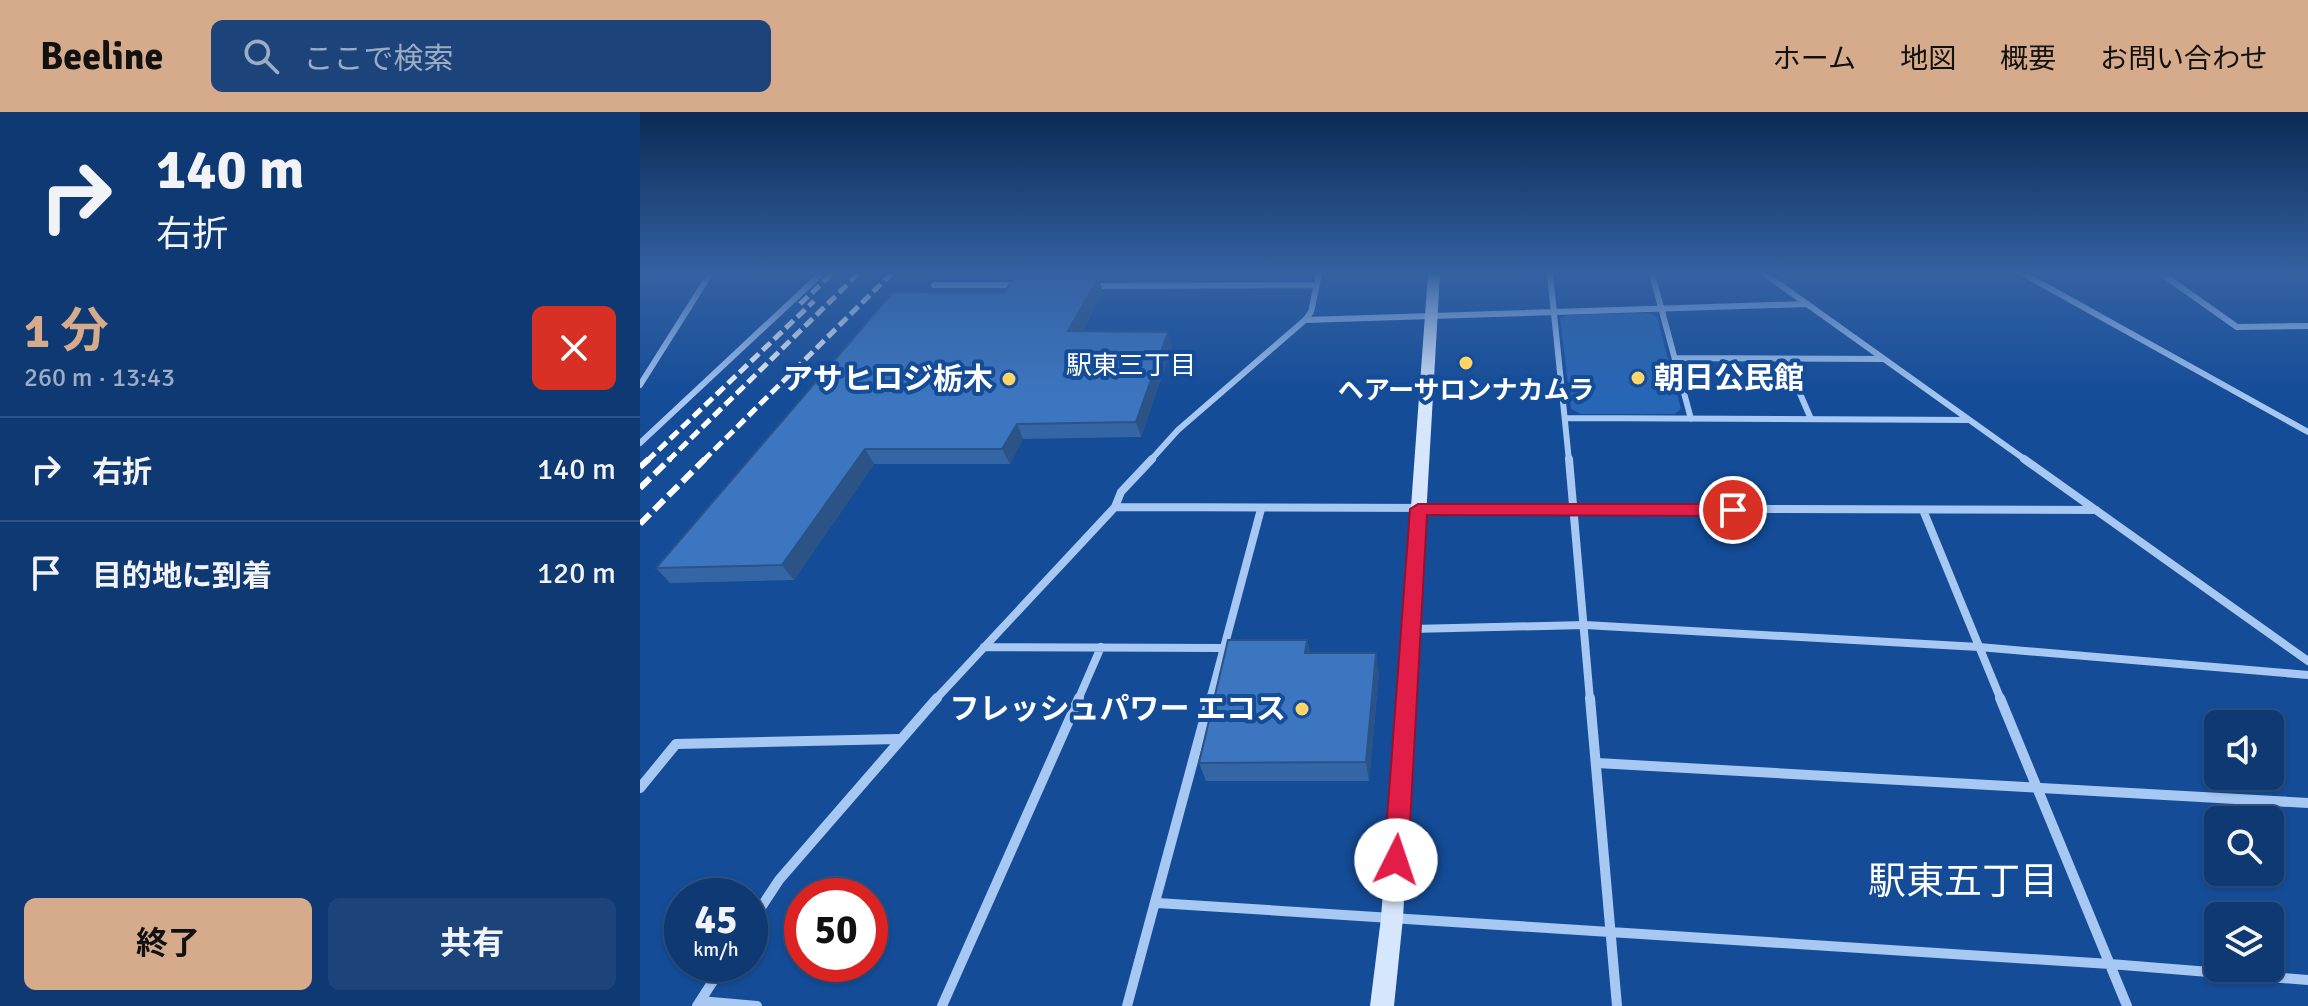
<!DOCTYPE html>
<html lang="ja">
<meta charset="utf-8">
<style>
body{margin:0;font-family:Signika,"Noto Sans JP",sans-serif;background:#1d447a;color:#f1f3f6;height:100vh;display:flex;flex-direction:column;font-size:30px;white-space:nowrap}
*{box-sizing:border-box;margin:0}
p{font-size:26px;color:#9bacc4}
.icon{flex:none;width:44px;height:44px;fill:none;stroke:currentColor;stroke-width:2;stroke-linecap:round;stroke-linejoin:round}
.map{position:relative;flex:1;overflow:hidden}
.sheet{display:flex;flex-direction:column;background:#0f3972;width:640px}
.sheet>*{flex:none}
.guide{background:#0f3972;color:#f1f3f6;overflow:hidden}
.buttons{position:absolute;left:1564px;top:598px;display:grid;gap:16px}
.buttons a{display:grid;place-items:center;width:80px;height:80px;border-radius:12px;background:#0f3972;box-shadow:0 2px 6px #0004,0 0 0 2px #2f5384;font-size:40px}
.speed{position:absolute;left:24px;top:766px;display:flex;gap:16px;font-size:40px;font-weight:700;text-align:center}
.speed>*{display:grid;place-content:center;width:104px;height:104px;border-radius:50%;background:#0f3972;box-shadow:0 2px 6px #0004,0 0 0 2px #2f5384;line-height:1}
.speed small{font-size:20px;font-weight:400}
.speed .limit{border:12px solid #d22;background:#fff;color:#111}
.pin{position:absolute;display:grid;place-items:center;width:68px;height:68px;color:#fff;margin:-34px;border:4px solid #fff;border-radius:50%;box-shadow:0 2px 8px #0007}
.me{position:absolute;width:88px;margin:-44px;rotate:4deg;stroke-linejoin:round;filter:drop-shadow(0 0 6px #0008)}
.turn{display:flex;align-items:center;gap:28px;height:168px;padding:0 24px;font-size:36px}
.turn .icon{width:104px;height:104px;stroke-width:2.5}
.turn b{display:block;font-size:56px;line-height:68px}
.round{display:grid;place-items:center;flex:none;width:84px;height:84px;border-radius:12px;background:#1d447a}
.summary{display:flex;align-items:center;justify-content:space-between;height:136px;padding:0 24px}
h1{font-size:48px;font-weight:700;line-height:60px;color:#d6ab8b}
.cta{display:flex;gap:16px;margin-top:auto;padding:16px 24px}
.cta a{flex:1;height:92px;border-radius:12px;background:#d6ab8b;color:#111;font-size:32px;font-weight:700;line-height:92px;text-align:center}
.cta a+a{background:#1d447a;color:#f1f3f6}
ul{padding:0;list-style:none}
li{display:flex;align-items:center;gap:24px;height:104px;padding:0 24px;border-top:2px solid #2f5384}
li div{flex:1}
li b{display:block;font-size:30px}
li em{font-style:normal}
header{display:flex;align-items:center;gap:48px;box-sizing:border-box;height:112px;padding:0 40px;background:#d6ab8b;color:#111}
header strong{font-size:38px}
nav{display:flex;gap:44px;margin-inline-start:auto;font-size:28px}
.search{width:560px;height:72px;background:#1d447a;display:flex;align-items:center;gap:20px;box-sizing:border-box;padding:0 28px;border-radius:12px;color:#9bacc4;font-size:30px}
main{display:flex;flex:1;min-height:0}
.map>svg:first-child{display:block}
.green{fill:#2766b6}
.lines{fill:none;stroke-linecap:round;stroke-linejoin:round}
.minor-far2{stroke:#a7c8f3;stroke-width:6}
.minor-far1{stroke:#a7c8f3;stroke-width:8}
.minor{stroke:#a7c8f3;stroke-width:10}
.secondary{fill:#d6e6fc;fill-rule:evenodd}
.rail-far1{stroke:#fff;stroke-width:5;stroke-dasharray:11 5;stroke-linecap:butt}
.rail{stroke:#fff;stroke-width:6;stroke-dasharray:14 6;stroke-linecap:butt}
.wall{fill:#3465a5}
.shaded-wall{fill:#2b5386}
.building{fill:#3d76c0;stroke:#2b5386;stroke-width:2}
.route{fill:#e11d48;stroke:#92132f;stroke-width:2}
.poi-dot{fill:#ffd568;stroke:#144c98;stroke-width:3}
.labels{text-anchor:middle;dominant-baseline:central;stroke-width:8;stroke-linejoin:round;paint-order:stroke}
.far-neighbourhood-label{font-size:26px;fill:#fff;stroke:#144c98}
.far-poi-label{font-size:26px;font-weight:bold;fill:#fff;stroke:#144c98}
.poi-label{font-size:30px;font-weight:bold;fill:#fff;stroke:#144c98;text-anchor:end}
.near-neighbourhood-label{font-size:38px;fill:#fff;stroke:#144c98}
</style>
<header>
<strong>Beeline</strong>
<div class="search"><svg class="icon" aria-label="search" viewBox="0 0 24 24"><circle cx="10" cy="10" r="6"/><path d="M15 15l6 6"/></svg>ここで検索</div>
<nav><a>ホーム</a><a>地図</a><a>概要</a><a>お問い合わせ</a></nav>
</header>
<main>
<section class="sheet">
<div class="guide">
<div class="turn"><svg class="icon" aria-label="right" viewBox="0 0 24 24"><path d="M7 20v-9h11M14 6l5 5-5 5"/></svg><div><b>140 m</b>右折</div></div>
</div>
<div class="summary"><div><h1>1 分</h1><p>260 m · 13:43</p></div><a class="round" style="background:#d93025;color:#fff"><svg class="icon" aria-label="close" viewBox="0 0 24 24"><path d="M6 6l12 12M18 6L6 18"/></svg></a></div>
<ul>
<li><svg class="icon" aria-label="right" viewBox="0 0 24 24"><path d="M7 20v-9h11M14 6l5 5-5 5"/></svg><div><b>右折</b></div><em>140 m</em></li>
<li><svg class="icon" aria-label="arrive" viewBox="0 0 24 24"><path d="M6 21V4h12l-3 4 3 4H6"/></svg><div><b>目的地に到着</b></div><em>120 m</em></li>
</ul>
<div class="cta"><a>終了</a><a>共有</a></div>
</section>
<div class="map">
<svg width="1668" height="894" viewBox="0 0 1668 894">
<rect width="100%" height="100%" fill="#144c98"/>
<!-- green -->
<path class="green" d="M1010 201 1017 205 1041 297 1035 302H941L931 297 920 206 928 203Z"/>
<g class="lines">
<!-- minor-far2 -->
<path class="minor-far2" d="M910 162 929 349
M1012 162 1051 307
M1125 162 1387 349
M1384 162 1668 320
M1522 162 1597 215 1668 214
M294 173H377
M451 174 676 173
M665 208 1166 192
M1035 246 1242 247
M1145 247 1171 307
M0 273 70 162
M925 306 1329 308
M0 331 181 162
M510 349 538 318 665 208 671 200 679 162"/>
<!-- minor-far1 -->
<path class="minor-far1" d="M929 347 950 588
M1384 347 1668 549
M475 395 1456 398
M1283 398 1361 588
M772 517 945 513 1339 535 1668 563
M344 535 583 536
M295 588 475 395 481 380 512 347
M438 588 461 535
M570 588 621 397"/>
<!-- minor -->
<path class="minor" d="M950 586 977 894
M1360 586 1487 894
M957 651 1668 691
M0 676 36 632 258 627
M517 791 1470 852 1668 868
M110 812 139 768 297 586
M60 889 117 894
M57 894 84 852
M302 894 439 586
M487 894 570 586"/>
<!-- secondary -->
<path class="secondary" d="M788 162H800L763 806 754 894H730L741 806Z"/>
<!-- rail-far1 -->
<path class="rail-far1" d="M160 192 192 162
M7 349 174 189
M28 349 218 162
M63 349 251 162"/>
<!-- rail -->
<path class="rail" d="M0 355 9 347
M0 376 30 347
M0 412 65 347"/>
</g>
<!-- wall -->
<path class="wall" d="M458 166 463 180 442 220 532 235 501 325 383 327 370 352H234L154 468 30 471 16 456 364 181Z
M667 528 670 541 739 561 729 669H566L559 651Z"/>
<!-- shaded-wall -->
<path class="shaded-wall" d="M458 166 463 180 434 234 428 219Z
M528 220 532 235 501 325 496 310Z
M377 312 383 327 370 352 362 337Z
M225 337 234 352 154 468 142 453Z
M667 528 671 548 665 541Z
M736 541 739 561 729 669 726 650Z"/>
<!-- building -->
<path class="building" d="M458 166 428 219 528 220 496 310 377 312 362 337H225L142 453 16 456 253 180 364 181 373 167Z
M588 528H667L665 541H736L726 650 559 651Z"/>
<!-- sky -->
<linearGradient id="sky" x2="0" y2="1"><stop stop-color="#0b2a54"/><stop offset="0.56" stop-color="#3461a2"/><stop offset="1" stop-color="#3461a2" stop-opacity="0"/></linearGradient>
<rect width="1668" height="287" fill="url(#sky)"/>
<!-- route -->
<path class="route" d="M778 392H1093L1101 398 1093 404 787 403 768 748 764 756 756 760 747 756 744 748 770 397Z"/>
<!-- markers -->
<g class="poi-dot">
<circle cx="826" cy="251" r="8"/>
<circle cx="998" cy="266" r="8"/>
<circle cx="369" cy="267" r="8"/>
<circle cx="662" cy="597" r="8"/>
</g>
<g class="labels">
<!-- far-neighbourhood labels -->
<g class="far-neighbourhood-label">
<text x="491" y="254">駅東三丁目</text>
</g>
<!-- far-poi labels -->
<g class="far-poi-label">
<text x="826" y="279">ヘアーサロンナカムラ</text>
</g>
<!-- poi labels -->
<g class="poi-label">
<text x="1014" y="266" text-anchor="start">朝日公民館</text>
<text x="353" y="267">アサヒロジ栃木</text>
<text x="646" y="597">フレッシュパワー エコス</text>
</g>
<!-- near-neighbourhood labels -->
<g class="near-neighbourhood-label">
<text x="1323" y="769">駅東五丁目</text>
</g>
</g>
</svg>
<div class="buttons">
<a><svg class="icon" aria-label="sound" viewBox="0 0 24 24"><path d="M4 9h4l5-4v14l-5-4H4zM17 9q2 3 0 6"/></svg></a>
<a><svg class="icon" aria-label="search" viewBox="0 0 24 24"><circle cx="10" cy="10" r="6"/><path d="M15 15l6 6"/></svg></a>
<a><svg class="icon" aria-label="layers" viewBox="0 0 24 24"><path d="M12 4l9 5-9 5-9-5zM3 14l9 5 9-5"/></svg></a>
</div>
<div class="speed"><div>45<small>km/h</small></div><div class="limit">50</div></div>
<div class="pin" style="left:1093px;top:398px;background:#d93025"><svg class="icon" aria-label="arrive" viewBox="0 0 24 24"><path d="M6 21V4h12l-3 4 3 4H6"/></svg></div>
<svg class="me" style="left:756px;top:748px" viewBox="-20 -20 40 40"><circle r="19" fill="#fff"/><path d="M0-13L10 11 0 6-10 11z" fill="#e11d48"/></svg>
</div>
</main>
